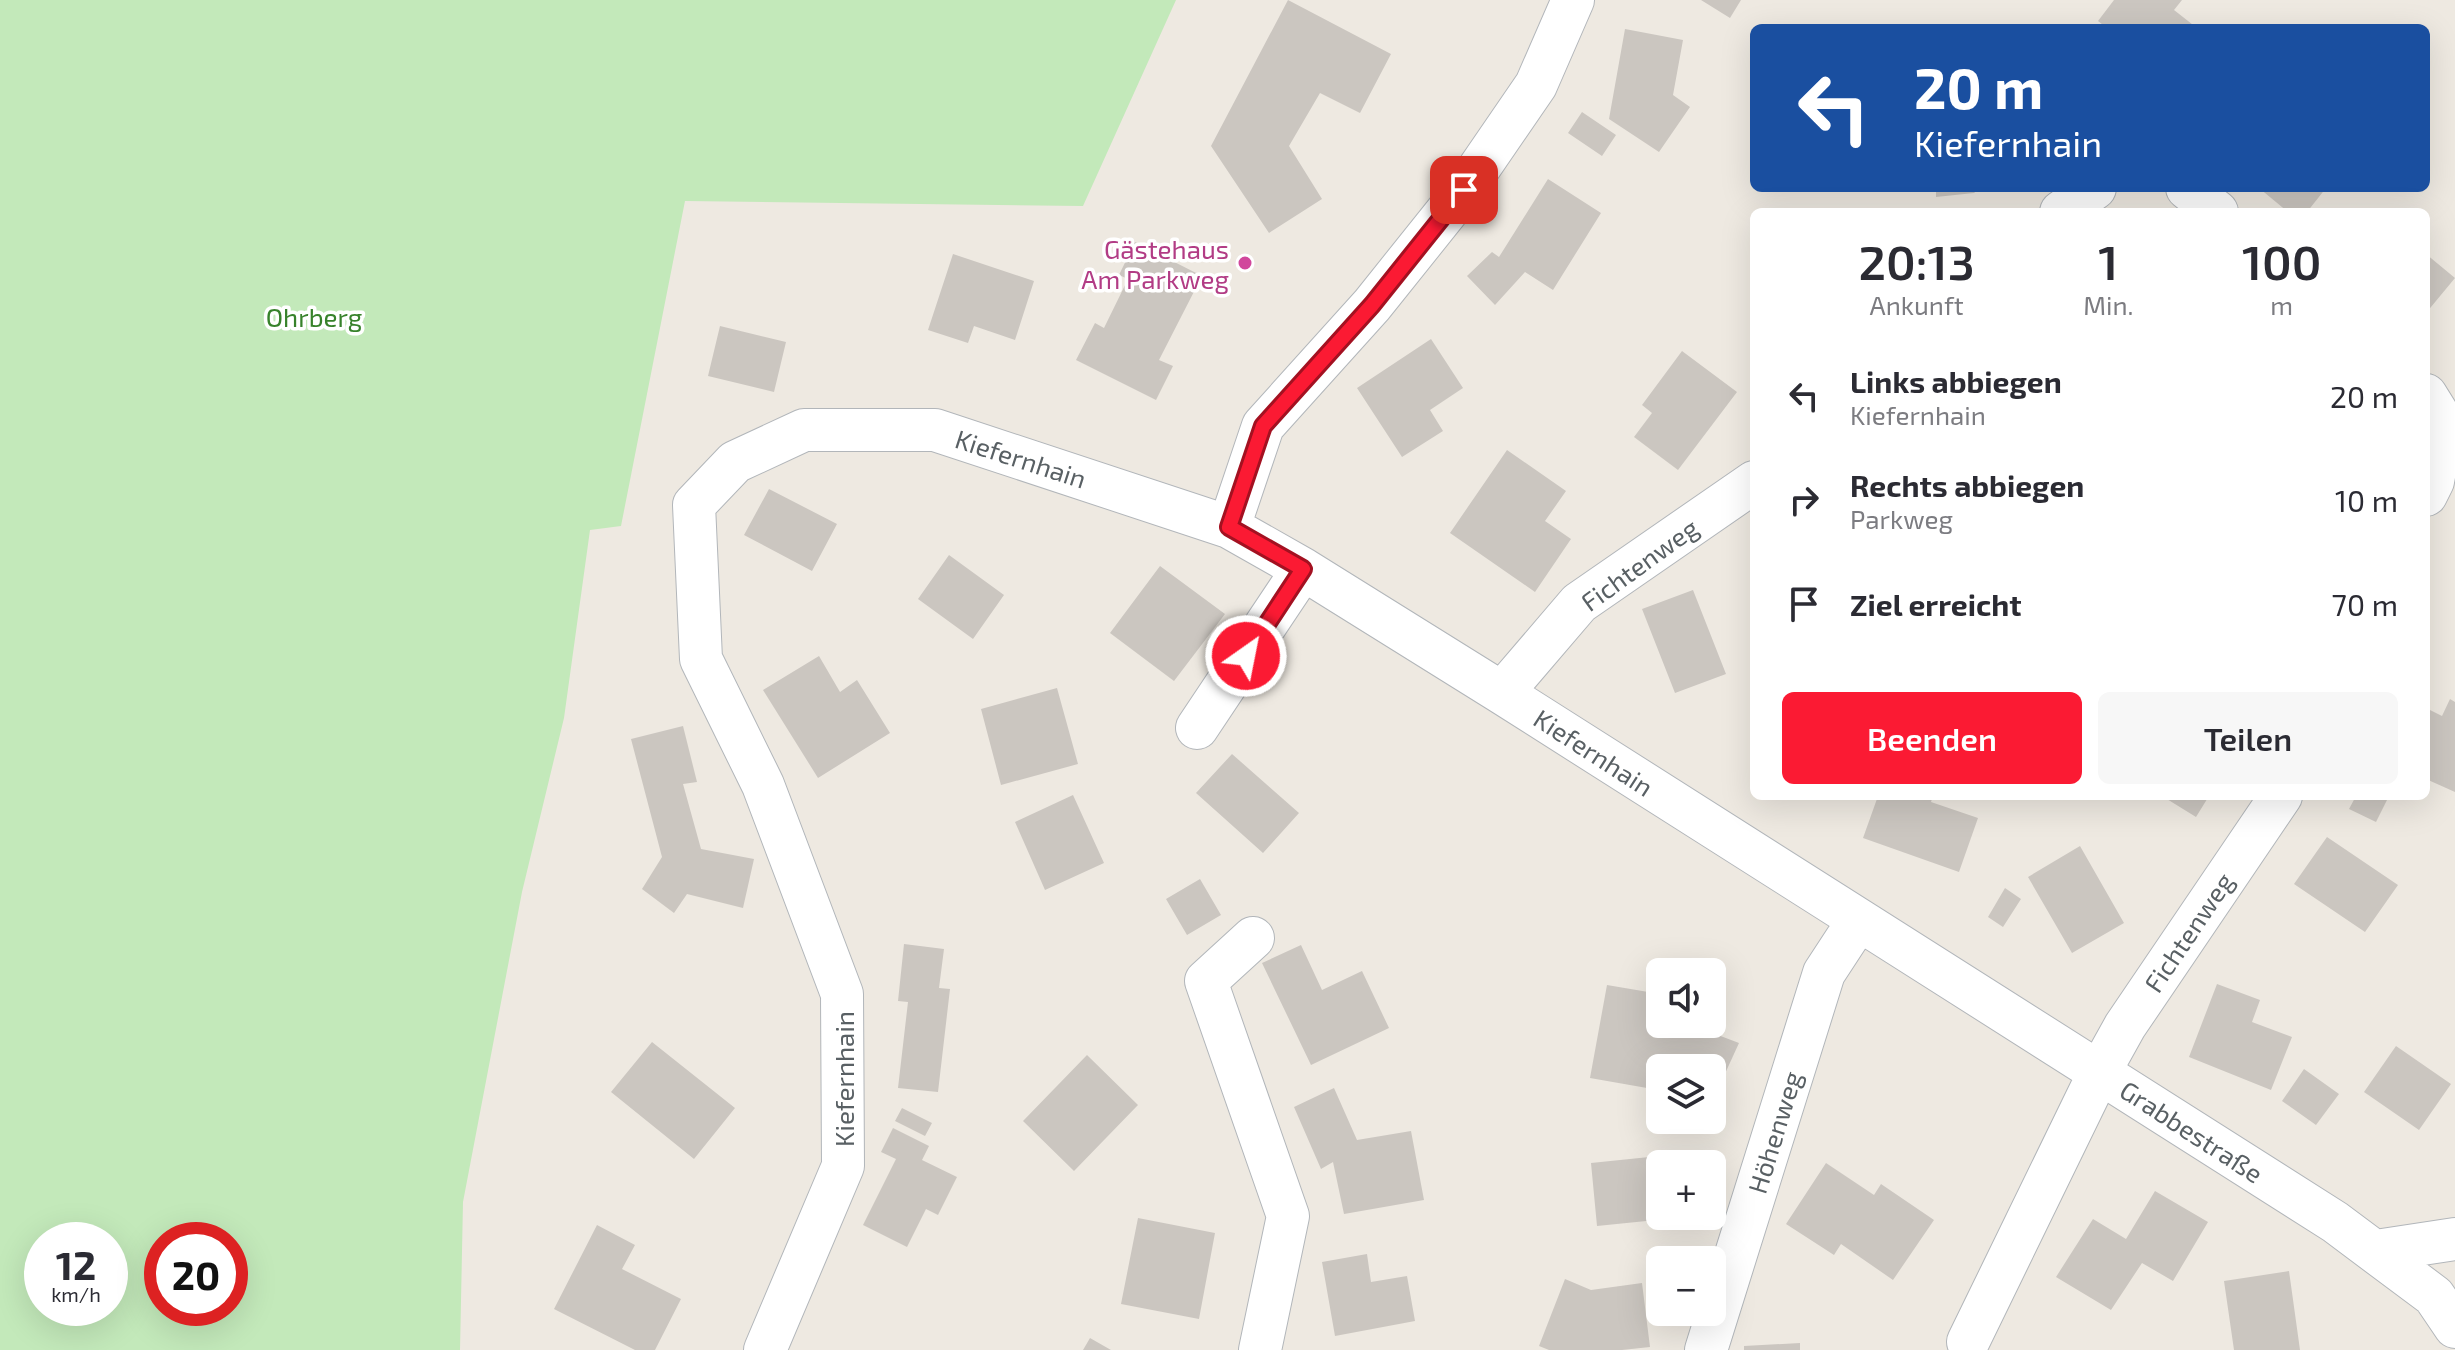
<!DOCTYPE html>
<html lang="de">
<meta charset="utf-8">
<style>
body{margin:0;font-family:"Exo 2",sans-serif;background:#f7f7f7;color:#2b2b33;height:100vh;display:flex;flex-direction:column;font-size:30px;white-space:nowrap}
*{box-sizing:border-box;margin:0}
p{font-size:26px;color:#7c7c81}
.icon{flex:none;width:44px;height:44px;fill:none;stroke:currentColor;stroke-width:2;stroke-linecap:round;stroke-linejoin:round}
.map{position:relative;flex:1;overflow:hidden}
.side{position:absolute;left:1750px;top:208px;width:680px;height:592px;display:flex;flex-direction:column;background:#fff;border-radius:12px;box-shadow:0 8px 32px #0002}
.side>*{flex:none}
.hud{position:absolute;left:1750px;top:24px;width:680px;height:168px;border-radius:12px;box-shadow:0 8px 32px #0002;background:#1a4fa0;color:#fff;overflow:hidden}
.fabs{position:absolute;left:1646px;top:958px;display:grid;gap:16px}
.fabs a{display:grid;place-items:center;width:80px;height:80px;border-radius:12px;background:#fff;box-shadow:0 8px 32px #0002;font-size:40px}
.speed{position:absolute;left:24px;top:1222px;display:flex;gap:16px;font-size:40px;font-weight:700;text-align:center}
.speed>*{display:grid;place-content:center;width:104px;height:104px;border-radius:50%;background:#fff;box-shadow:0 8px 32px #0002;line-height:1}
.speed small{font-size:20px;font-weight:400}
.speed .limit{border:12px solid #d22;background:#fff;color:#111}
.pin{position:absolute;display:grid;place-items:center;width:68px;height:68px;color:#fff;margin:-34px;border-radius:16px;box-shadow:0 4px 12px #0006}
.me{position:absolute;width:88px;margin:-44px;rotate:33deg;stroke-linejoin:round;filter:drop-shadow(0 0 6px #0008)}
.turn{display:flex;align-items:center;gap:28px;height:168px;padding:0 32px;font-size:36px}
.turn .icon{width:104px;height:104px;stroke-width:2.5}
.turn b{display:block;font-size:56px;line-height:68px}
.eta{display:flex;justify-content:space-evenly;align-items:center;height:136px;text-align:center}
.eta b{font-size:48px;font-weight:600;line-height:56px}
.cta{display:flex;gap:16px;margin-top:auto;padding:16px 32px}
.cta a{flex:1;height:92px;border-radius:12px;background:#fb1a33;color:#fff;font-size:32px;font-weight:600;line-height:92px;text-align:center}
.cta a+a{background:#f7f7f7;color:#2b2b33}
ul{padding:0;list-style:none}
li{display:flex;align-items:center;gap:24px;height:104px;padding:0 32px}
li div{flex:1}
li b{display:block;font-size:30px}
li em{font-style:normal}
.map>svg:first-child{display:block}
.green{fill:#c3e9ba;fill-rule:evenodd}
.building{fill:#cbc6c0}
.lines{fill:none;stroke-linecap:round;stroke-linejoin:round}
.minor-casing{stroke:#b2b6ba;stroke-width:44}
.minor{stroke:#fff;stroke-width:42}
.route-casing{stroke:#a31121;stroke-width:20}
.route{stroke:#fb1a33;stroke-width:14}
.hotel-dot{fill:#d1479c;stroke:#fff;stroke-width:3}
.labels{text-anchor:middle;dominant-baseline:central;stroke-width:7;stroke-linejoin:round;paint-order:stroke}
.hotel-label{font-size:26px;fill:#b23c85;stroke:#fff;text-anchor:end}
.park-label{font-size:26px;fill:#37822b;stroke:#fff}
.street-label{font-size:26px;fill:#596064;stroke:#fff}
</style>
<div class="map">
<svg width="2455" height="1350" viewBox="0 0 2455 1350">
<rect width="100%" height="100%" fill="#eee9e1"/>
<!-- green -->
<path class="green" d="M0 0H1176L1083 206 685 201 621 526 590 530 564 718 522 892 463 1202 460 1350H0ZM42 1240H110V1308H42ZM162 1240H230V1308H162Z"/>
<!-- building -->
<path class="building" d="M1288 0 1391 54 1360 113 1320 93 1289 146 1322 199 1269 233 1211 146Z
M1701 0H1741L1730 18Z
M2114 0H2182L2174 10 2197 28H2107L2098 21Z
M1625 29 1683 40 1673 95 1690 107 1659 152 1609 119Z
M1582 112 1616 135 1602 156 1568 133Z
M1548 179 1601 213 1553 290 1525 272 1495 305 1467 276 1492 252 1499 257Z
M1936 188H1980L1974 193 1936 197Z
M2259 188H2326L2307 212H2288Z
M1135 242 1202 276 1159 360 1173 366 1156 400 1076 360 1095 323 1104 328 1128 279 1119 275Z
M953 254 1034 281 1015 340 974 326 968 343 928 330Z
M2426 254 2455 278 2426 313Z
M720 326 786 342 774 392 708 376Z
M1431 339 1463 388 1430 410 1443 431 1402 457 1357 388Z
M1682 351 1737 392 1678 470 1634 437 1652 413 1642 405Z
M1507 450 1566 491 1545 521 1571 539 1535 592 1450 533Z
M769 489 837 524 812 571 744 535Z
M949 555 1004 595 973 639 918 599Z
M1160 566 1225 614 1174 681 1110 633Z
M1693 590 1726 674 1675 693 1642 609Z
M819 656 840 692 857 680 890 733 818 778 763 690Z
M1057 688 1078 764 1001 785 981 709Z
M2450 699 2455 702V792L2426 779V708L2442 716Z
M683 726 697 782 683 784 701 849 754 859 743 908 687 894 674 913 642 889 662 857 631 739Z
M1232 754 1299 813 1263 853 1196 793Z
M1073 795 1104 863 1045 890 1015 822Z
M1878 796H1933L1931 802 1978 818 1959 872 1863 838Z
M2162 796H2209L2196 817Z
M2356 796H2389L2376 822 2349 809Z
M2327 837 2398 885 2365 932 2294 884Z
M2080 846 2124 923 2072 953 2028 877Z
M1200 879 1221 915 1187 935 1166 899Z
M2005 888 2021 899 2003 927 1988 917Z
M904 944 944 949 939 988 950 989 938 1092 898 1088 908 1002 898 1001Z
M1301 945 1322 990 1362 971 1389 1028 1311 1065 1262 963Z
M2217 984 2260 1000 2252 1022 2292 1037 2271 1090 2189 1057Z
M1607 985 1660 994V1024H1689L1739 1043 1712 1102V1068H1660V1084L1649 1079 1647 1088 1590 1078Z
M652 1042 735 1108 694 1159 611 1092Z
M2396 1046 2451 1084 2419 1130 2364 1092Z
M1087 1055 1138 1105 1074 1171 1023 1121Z
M2304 1069 2339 1094 2316 1125 2282 1101Z
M1334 1088 1357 1140 1411 1131 1424 1200 1344 1214 1333 1162 1321 1169 1294 1107Z
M902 1108 932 1123 925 1136 895 1121Z
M893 1128 929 1146 922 1160 957 1177 938 1215 926 1209 907 1247 863 1225 896 1159 881 1152Z
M1659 1156 1660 1216H1666V1219L1597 1226 1591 1163Z
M1826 1163 1874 1195 1881 1184 1934 1220 1893 1280 1841 1244 1834 1255 1786 1224Z
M2155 1191 2208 1222 2173 1281 2142 1263 2111 1310 2056 1277 2093 1219 2126 1239Z
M1138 1218 1215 1233 1199 1319 1121 1304Z
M597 1225 635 1245 622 1269 681 1299 655 1350H635L554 1309Z
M1367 1254 1371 1282 1407 1276 1415 1321 1335 1336 1322 1262Z
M2289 1271 2300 1350H2234L2224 1281Z
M1565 1279 1591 1290 1642 1283 1650 1347 1622 1350H1549L1539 1346Z
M1090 1338 1111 1350H1083Z
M1800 1343V1350H1744V1346Z"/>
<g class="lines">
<defs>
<path id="minor" d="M2187 188 2217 212
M2061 212 2095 188
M2426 395 2444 424 2433 481 2426 495
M1229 527 1263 426 1372 305 1464 190 1536 85 1573 0
M1502 693 1579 603 1754 482
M1197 728 1303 569
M1253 938 1206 981 1288 1216 1260 1350
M2376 1251 2455 1239
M1968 1342 2100 1071 2125 1026 2281 796
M765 1350 843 1166 842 994 763 785 701 659 694 505 735 462 804 430H935L1229 527 1303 569 1502 693 2335 1222 2434 1296 2455 1327
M1706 1350 1824 973 1858 921"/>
</defs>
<!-- minor casing -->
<use href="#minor" class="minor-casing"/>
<!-- minor -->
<use href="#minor" class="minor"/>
</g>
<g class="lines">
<defs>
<path id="route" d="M1246 656 1303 569 1229 527 1263 426 1372 305 1464 190"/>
</defs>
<!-- route casing -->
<use href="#route" class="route-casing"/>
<!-- route -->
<use href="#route" class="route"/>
</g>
<!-- markers -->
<circle class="hotel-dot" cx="1245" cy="263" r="8"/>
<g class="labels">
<!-- hotel labels -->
<g class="hotel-label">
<text x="1229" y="248">Gästehaus<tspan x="1229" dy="30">Am Parkweg</tspan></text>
</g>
<!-- park labels -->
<g class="park-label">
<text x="314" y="316">Ohrberg</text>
</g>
<!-- street labels -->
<g class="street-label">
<text transform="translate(1021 458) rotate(18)">Kiefernhain</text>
<text transform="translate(1639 564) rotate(-36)">Fichtenweg</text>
<text transform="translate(1594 752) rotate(33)">Kiefernhain</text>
<text transform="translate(2188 932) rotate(-56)">Fichtenweg</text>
<text transform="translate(843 1079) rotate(-90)">Kiefernhain</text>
<text transform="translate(2192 1131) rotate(33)">Grabbestraße</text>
<text transform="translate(1774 1132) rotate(-73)">Höhenweg</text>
</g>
</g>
</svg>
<div class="fabs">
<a><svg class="icon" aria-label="sound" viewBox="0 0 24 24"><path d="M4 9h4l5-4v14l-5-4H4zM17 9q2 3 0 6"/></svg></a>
<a><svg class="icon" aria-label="layers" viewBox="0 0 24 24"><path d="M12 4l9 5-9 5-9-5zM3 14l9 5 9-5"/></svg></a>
<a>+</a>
<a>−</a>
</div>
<div class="speed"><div>12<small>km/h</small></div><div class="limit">20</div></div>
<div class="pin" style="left:1464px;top:190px;background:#d93025"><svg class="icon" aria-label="arrive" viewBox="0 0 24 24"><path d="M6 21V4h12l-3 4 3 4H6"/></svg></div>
<svg class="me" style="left:1246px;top:656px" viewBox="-20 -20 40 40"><circle r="17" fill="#fb1a33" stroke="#fff" stroke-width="3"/><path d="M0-11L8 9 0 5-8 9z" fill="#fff"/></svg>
<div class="hud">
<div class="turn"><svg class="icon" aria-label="left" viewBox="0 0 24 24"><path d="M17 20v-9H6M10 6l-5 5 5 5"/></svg><div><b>20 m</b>Kiefernhain</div></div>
</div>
<section class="side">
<div class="eta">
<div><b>20:13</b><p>Ankunft</p></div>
<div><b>1</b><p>Min.</p></div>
<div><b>100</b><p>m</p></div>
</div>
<ul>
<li><svg class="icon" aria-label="left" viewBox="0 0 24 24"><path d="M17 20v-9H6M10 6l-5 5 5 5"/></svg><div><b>Links abbiegen</b><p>Kiefernhain</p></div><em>20 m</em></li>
<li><svg class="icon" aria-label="right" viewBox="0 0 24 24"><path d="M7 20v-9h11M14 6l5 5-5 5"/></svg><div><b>Rechts abbiegen</b><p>Parkweg</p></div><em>10 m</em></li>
<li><svg class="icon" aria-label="arrive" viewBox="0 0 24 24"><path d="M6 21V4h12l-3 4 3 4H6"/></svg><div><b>Ziel erreicht</b></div><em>70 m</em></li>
</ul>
<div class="cta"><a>Beenden</a><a>Teilen</a></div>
</section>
</div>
